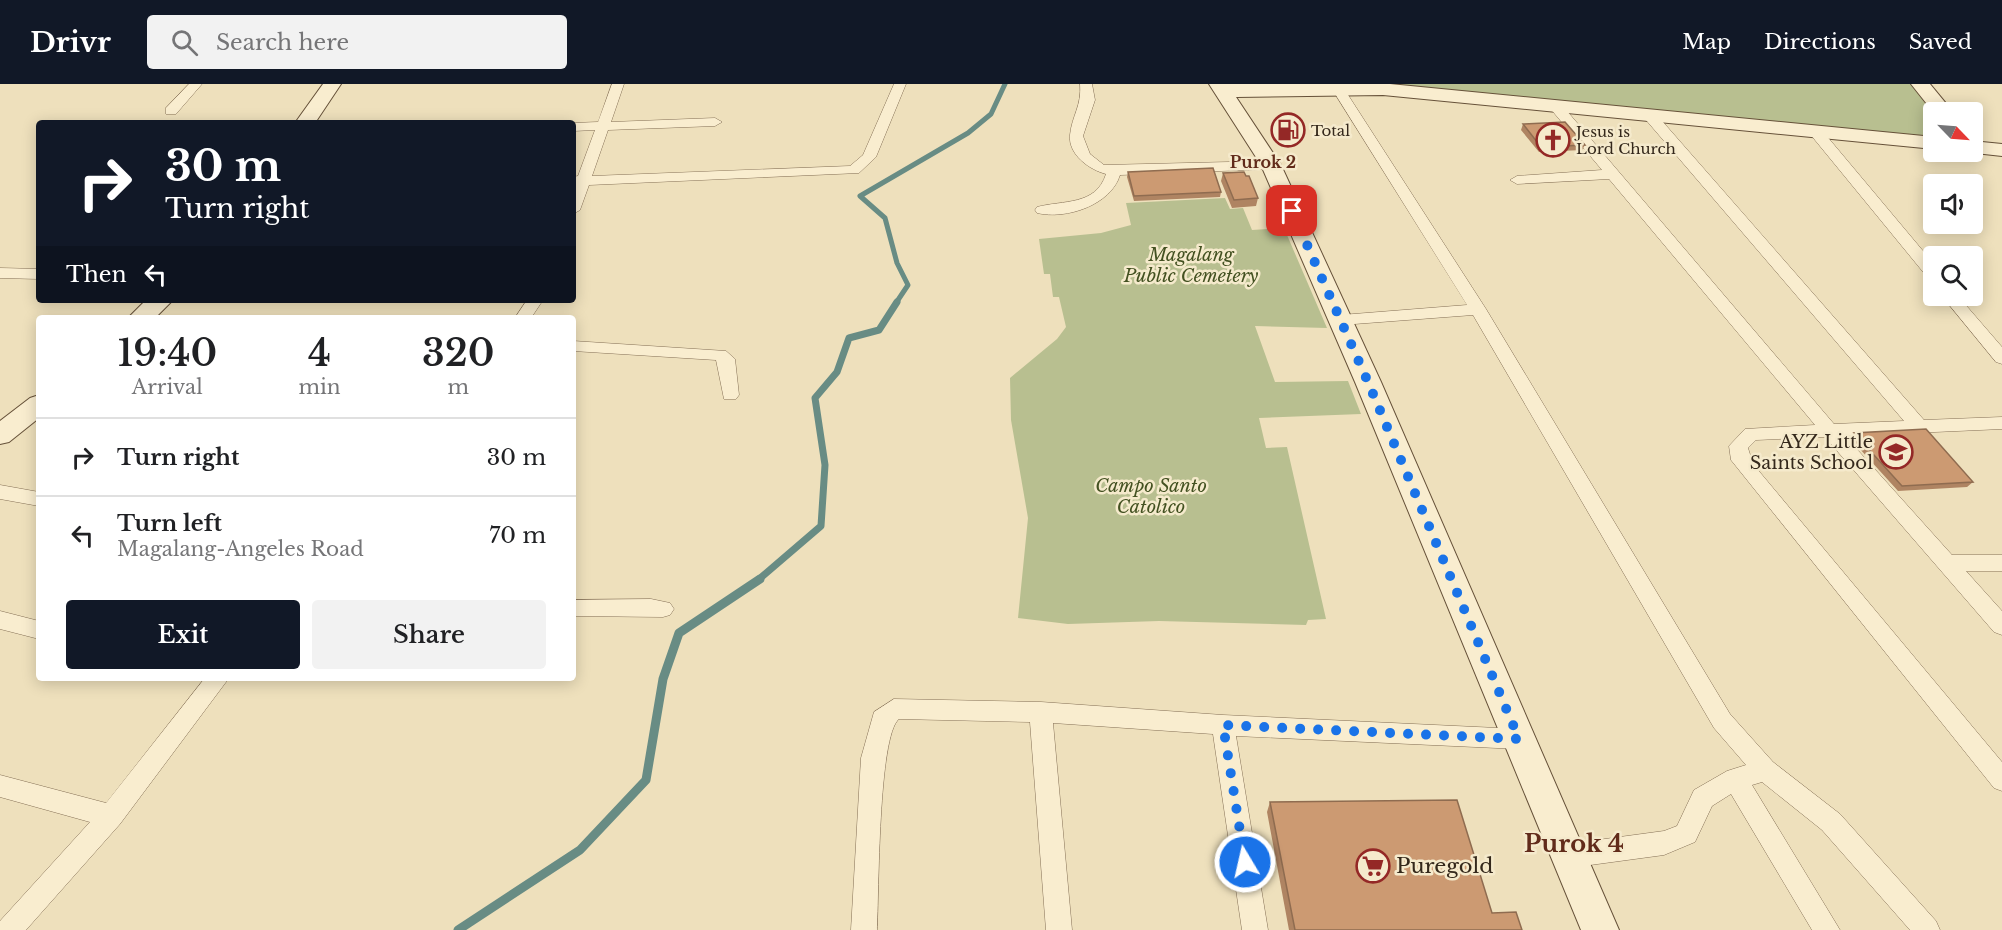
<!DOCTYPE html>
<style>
body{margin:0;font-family:"Libre Baskerville",serif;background:#f2f2f2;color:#202124;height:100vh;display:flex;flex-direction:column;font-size:22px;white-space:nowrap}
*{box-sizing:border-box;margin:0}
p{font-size:20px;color:#757577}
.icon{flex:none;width:33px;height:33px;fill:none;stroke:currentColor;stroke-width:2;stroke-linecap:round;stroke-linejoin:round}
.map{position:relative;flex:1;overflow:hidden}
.side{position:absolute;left:36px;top:231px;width:540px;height:366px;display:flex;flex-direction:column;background:#fff;border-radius:6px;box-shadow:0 3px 15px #0003}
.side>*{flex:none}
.guide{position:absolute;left:36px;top:36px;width:540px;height:183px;border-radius:6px;box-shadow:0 3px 15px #0003;background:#111827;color:#fff;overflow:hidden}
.needle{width:39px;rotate:115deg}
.tools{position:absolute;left:1923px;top:18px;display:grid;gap:12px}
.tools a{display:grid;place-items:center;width:60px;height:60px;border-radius:6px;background:#fff;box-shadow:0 3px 15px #0003;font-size:30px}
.pin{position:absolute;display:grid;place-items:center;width:51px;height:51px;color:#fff;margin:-26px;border-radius:12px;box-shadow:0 3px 9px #0006}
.me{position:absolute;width:66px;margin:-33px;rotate:351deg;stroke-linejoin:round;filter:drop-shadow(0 0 4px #0008)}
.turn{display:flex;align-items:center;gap:21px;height:126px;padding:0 30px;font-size:27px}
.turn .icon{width:78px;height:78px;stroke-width:2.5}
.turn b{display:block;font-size:42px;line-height:51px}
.then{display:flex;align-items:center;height:57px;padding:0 30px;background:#0003;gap:12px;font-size:22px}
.eta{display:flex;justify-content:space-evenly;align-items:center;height:102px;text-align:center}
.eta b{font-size:36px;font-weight:600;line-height:42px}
.button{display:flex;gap:12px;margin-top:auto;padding:12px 30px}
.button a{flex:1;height:69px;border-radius:6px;background:#111827;color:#fff;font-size:24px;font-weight:600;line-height:69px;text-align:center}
.button a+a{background:#f2f2f2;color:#202124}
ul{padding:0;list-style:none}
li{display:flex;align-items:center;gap:18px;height:78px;padding:0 30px;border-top:2px solid #e0e0e0}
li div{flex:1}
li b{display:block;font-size:22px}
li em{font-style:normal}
header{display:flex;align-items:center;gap:36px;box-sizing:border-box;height:84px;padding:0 30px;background:#111827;color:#fff}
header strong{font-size:28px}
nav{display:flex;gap:33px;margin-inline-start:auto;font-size:21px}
.search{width:420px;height:54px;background:#f2f2f2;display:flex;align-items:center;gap:15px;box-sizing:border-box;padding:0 21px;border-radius:6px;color:#757577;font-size:22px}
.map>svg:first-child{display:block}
.cemetery{fill:#b8bf90}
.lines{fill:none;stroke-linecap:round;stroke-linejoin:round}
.stream-far2{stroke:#688c84;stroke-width:5}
.stream-far1{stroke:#688c84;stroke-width:7}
.stream{stroke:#688c84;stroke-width:9}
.street-casing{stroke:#857056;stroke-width:1}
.secondary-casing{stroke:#665139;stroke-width:2}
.street{fill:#f9edcf;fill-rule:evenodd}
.secondary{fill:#f9edcf;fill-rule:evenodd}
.wall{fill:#af8462}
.building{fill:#cc9a72;stroke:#8f6c50;stroke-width:1.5}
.route{stroke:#1a73e8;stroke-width:10;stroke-dasharray:0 18}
.labels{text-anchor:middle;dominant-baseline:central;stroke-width:5;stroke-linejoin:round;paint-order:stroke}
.far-poi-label{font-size:15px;fill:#34281b;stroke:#f5eacc;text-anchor:start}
.far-neighbourhood-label{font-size:16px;font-weight:bold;fill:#612b1a;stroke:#f5eacc}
.park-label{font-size:18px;font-style:italic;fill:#435121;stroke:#f5eacc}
.poi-label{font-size:18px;fill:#34281b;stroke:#f5eacc;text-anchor:end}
.near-poi-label{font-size:21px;fill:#34281b;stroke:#f5eacc;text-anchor:start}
.near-neighbourhood-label{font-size:24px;font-weight:bold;fill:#612b1a;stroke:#f5eacc}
</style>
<header>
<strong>Drivr</strong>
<div class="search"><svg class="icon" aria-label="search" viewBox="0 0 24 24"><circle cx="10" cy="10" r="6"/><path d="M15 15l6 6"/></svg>Search here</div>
<nav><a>Map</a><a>Directions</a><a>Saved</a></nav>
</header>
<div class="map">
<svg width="2002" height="846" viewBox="0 0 2002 846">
<rect width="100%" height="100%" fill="#eee0bc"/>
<!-- cemetery -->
<path class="cemetery" d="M1377 0H1911L1935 28 1933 54Z
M1225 114 1230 125 1243 124 1252 146 1284 144 1327 244 1255 242 1275 298 1348 297 1361 330 1259 334 1266 364 1287 363 1326 535 1308 536 1306 541 1159 537 1068 540 1018 534 1028 434 1011 336 1010 294 1057 255 1066 243 1059 213H1053L1050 190H1044L1039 155 1101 149 1131 141 1126 119Z"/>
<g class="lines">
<!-- stream-far2 -->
<path class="stream-far2" d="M896 219 908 201 897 179 885 134 860 112 968 49 991 30 1005 0"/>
<!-- stream-far1 -->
<path class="stream-far1" d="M758 496 821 442 825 381 815 314 837 288 849 254 879 246 897 218"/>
<!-- stream -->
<path class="stream" d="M458 846 580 766 646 696 663 595 679 549 760 495"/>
<defs>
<path id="street" d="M189 0H202L176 30H166V24Z
M612 0H624L611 38 715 34 722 38 715 42 608 46 592 92 850 82 863 71 894 0H906L876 73 859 89 589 101 580 126 573 130V93L578 92 595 46 573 47V39L598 38Z
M1080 0H1092L1095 16 1083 52 1090 70 1104 81 1271 77 1278 81 1271 85 1120 91C1111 121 1066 136 1037 129L1035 126 1037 123C1063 116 1096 122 1106 90 1090 86 1068 71 1070 51 1072 31 1082 22 1080 0Z
M1329 0H1341L1486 225 1730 630 1773 678 1840 730 1936 837 1940 846H1910L1822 746 1762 698 1752 701 1840 846H1812L1731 710 1712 722 1695 758 1664 771 1568 784 1559 780 1556 772 1559 764 1568 760 1664 747 1677 742 1694 706 1727 687 1746 681 1714 644 1473 231 1341 241 1333 236 1341 231 1467 221Z
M1556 19 1561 20 1834 340 1904 337 1646 36V30H1656L1924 336 2002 333V345L1845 352 1952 471H2002V487H1966L2002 527V551L1994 548 1825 353 1756 356 1748 364 1753 380 2002 678V707L1994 704 1731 376 1729 362 1745 345 1815 341 1609 95 1517 100 1510 96 1517 92 1602 86 1549 23Z
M1815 43 1820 44 1934 180V196L1928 194 1810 50V44Z
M0 184 39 185V195L0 194Z
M1942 212H1958L2002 263V280L1996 278Z
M527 216H543L531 234H515Z
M573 257 726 267 735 275 739 311 736 315H724L716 276 573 267Z
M0 401 39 408V422L0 415Z
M651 515 670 519 674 525 670 531 663 533 573 532V516Z
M0 527 39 537V555L0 545Z
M205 594H229L120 740 26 846H0V837L90 738 0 713V691L106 719Z
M894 615 1041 618 1223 631 1519 645 1527 648 1531 655 1527 662 1519 665 1236 652 1268 846H1242L1213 650 1053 639 1072 846H1046L1030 638 899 635C878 652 879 811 877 846H851L861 674 874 628Z"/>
<path id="secondary" d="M323 0H341L315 39H295Z
M1209 0H1390L1934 53V65L1383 11 1236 13 1281 81 1381 298 1619 846H1581L1355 298 1261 81Z
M1911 0H1930L1953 28 1934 29Z
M1972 57 2002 60V72L1966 68H1972Z
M146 216H173L155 234H128Z
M39 311V334L9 358 0 360V337L30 314Z"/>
</defs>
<!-- street casing -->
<use href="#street" class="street-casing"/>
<!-- secondary casing -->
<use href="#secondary" class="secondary-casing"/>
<!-- street -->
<use href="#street" class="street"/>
<!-- secondary -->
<use href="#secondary" class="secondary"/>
</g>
<!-- wall -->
<path class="wall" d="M1523 40 1585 61 1582 66 1539 68 1521 46Z
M1128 88 1221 108 1220 113 1134 117 1127 93Z
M1223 89 1246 92 1258 114 1256 122 1232 124 1221 97Z
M1854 349 1973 398 1967 403 1898 407 1850 354Z
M1270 718 1492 829 1522 846H1289L1267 728Z"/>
<!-- building -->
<path class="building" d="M1565 38 1585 61 1541 63 1523 40Z
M1213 84 1221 108 1134 112 1128 88Z
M1244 88 1246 92H1249L1258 114 1234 116 1223 89Z
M1926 345 1973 398 1902 402 1854 349Z
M1457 716 1492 829 1516 828 1522 846H1295L1270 718Z"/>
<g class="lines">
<!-- route -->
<path class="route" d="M1245 778 1223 641 1519 655 1368 298 1292 127"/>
</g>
<!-- icons -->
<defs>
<symbol id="fuel-ring" viewBox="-11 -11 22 22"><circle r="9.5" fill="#f5eacc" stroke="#942826" stroke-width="1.5"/><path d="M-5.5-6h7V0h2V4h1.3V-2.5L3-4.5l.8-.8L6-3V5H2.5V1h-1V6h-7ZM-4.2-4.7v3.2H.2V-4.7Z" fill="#942826"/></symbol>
<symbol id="church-ring" viewBox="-11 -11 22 22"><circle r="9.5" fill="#f5eacc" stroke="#942826" stroke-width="1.5"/><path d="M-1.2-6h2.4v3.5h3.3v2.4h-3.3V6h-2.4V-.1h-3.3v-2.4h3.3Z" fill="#942826"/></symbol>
<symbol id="school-ring" viewBox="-11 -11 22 22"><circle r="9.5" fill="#f5eacc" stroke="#942826" stroke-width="1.5"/><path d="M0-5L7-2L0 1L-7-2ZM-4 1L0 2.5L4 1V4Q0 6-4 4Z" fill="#942826"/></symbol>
<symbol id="supermarket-ring" viewBox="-11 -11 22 22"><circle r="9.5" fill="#f5eacc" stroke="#942826" stroke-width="1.5"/><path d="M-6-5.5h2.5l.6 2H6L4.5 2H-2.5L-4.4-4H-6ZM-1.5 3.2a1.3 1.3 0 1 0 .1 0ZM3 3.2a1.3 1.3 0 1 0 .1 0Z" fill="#942826"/></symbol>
</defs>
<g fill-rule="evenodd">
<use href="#fuel-ring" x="1269" y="27" width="38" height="38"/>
<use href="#church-ring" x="1534" y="37" width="38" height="38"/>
<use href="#school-ring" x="1877" y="349" width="38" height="38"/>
<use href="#supermarket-ring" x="1354" y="763" width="38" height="38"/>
</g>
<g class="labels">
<!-- far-poi labels -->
<g class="far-poi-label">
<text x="1311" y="46">Total</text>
<text x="1576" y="47">Jesus is<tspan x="1576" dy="17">Lord Church</tspan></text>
</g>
<!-- far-neighbourhood labels -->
<g class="far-neighbourhood-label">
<text x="1263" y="78">Purok 2</text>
</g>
<!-- park labels -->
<g class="park-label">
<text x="1191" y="171">Magalang<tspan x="1191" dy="21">Public Cemetery</tspan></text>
<text x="1151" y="402">Campo Santo<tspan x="1151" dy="21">Catolico</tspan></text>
</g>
<!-- poi labels -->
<g class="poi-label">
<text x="1873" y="358">AYZ Little<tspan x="1873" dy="21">Saints School</tspan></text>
</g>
<!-- near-poi labels -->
<g class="near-poi-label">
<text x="1396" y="782">Puregold</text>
</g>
<!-- near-neighbourhood labels -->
<g class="near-neighbourhood-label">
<text x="1574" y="759">Purok 4</text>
</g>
</g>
</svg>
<div class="tools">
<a><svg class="needle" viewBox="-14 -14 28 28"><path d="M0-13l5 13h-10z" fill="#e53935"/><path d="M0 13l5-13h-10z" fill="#757577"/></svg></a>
<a><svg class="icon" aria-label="sound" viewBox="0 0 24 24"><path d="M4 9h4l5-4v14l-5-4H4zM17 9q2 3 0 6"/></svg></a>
<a><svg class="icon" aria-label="search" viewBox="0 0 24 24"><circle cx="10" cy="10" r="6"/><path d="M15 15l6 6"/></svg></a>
</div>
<div class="pin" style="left:1292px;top:127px;background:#d93025"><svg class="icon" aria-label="arrive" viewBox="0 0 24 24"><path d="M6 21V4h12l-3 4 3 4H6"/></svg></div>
<svg class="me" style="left:1245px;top:778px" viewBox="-20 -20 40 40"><circle r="17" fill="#1a73e8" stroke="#fff" stroke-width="3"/><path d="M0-11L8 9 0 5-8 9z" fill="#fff"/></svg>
<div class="guide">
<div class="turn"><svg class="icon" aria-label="right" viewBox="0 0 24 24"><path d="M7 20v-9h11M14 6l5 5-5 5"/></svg><div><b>30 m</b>Turn right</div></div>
<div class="then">Then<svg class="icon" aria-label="left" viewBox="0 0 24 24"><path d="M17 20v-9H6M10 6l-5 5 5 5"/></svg></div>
</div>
<section class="side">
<div class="eta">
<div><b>19:40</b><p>Arrival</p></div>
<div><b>4</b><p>min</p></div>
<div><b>320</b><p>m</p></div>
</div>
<ul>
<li><svg class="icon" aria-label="right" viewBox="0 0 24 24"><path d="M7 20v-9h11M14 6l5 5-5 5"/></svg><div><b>Turn right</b></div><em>30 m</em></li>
<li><svg class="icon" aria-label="left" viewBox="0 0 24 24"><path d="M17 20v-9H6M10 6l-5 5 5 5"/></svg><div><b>Turn left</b><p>Magalang-Angeles Road</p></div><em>70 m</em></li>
</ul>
<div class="button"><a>Exit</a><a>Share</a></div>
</section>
</div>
